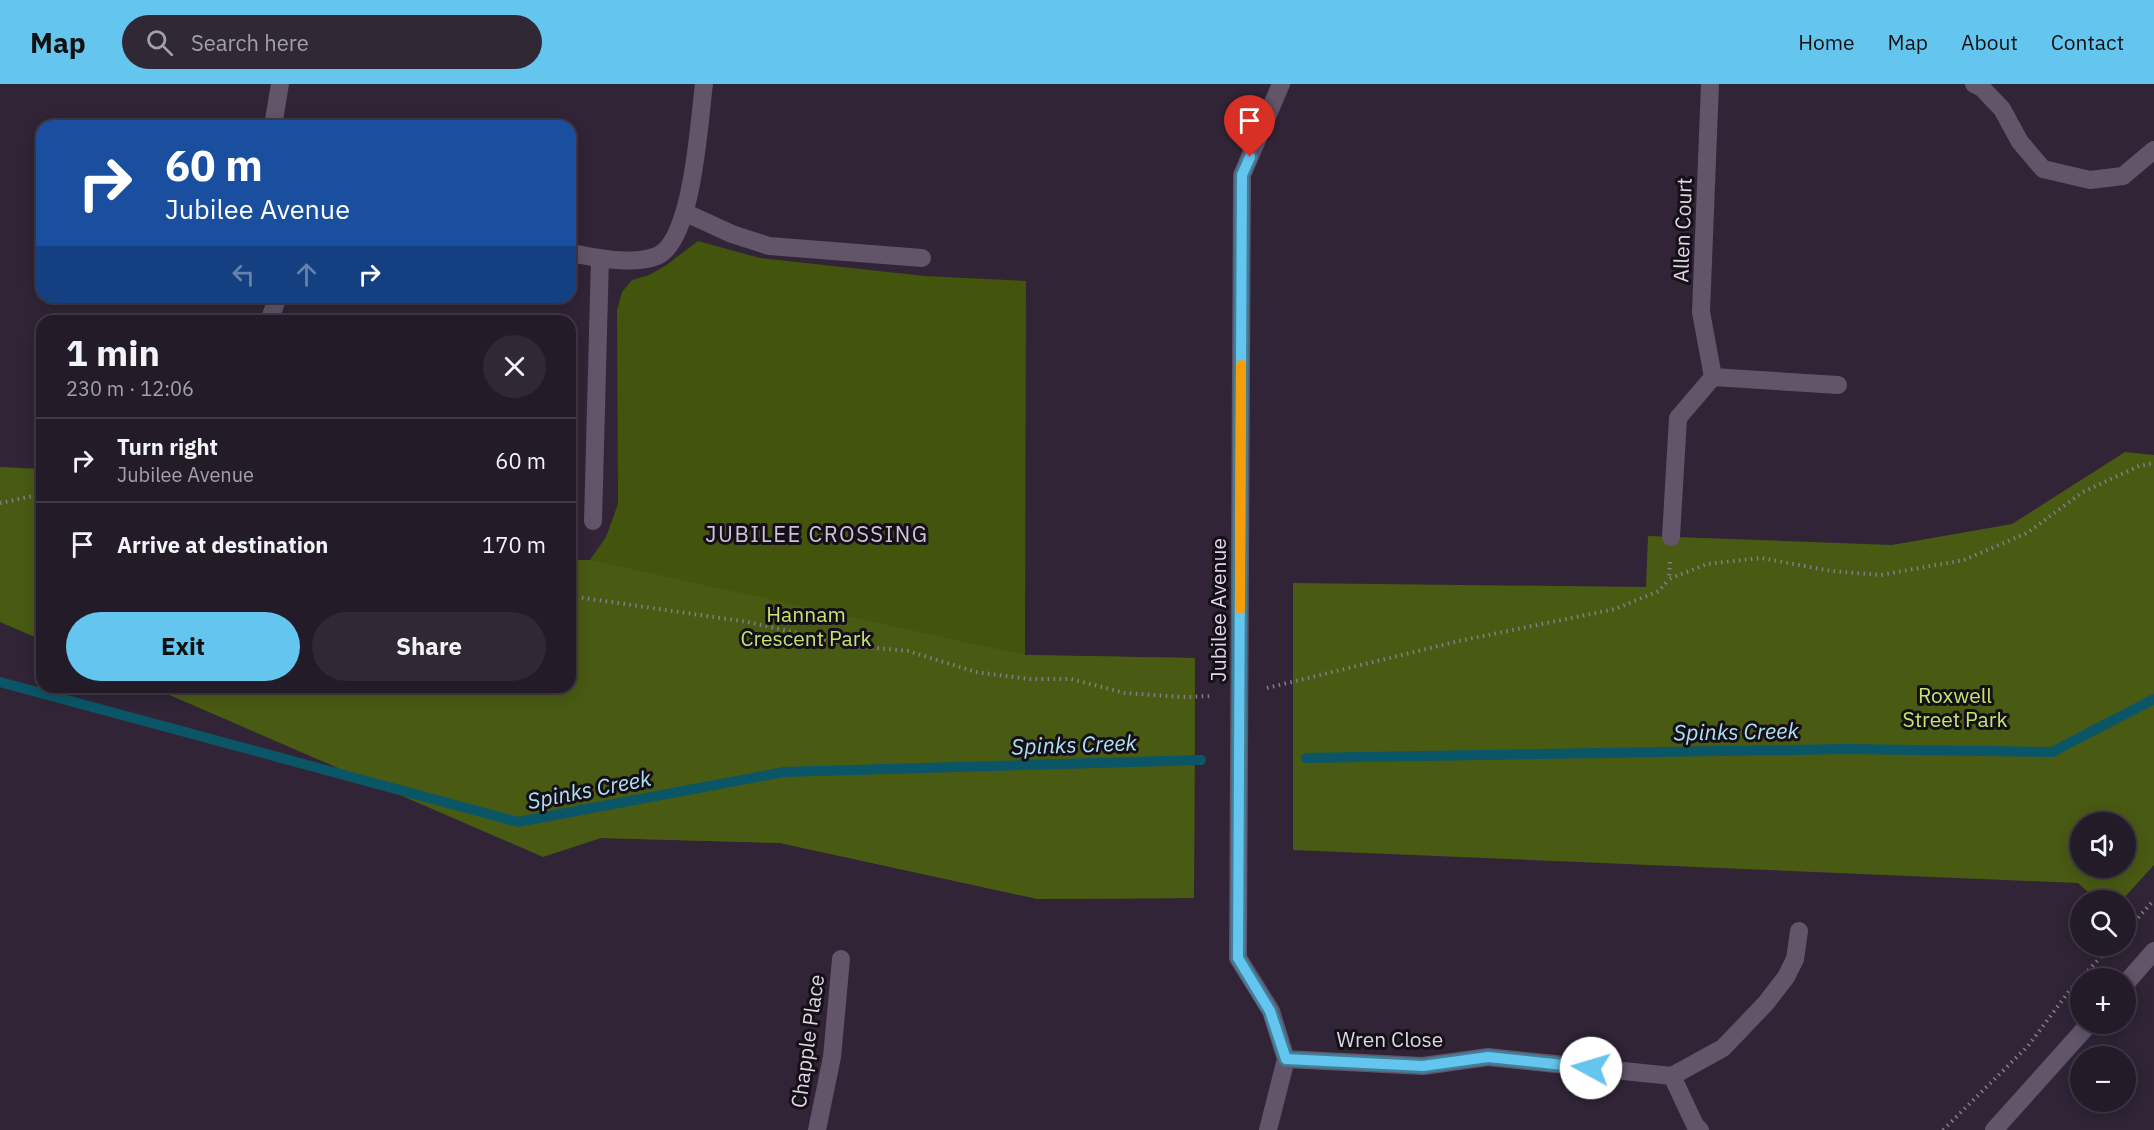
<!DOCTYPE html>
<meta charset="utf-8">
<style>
body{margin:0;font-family:"IBM Plex Sans",sans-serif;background:#302834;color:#f1f3f6;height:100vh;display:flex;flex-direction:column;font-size:22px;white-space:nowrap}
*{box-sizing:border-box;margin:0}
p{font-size:20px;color:#a3a1a8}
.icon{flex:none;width:33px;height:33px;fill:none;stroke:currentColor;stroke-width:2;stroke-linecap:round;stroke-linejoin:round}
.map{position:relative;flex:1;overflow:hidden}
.panel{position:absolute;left:36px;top:231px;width:540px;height:378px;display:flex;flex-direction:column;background:#241b28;border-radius:18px;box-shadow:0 3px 15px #0003,0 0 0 2px #413945}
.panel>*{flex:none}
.top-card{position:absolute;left:36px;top:36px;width:540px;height:183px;border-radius:18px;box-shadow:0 3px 15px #0003,0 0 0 2px #413945;background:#1a4fa0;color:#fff;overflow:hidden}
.buttons{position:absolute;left:2070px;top:728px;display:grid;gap:12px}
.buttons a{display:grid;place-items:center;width:66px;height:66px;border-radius:50%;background:#241b28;box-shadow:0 3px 15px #0003,0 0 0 2px #413945;font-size:30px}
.pin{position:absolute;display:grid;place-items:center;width:51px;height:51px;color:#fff;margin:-62px -26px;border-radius:50% 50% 50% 0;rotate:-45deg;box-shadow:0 0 6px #0007}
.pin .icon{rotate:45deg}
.me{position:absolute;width:66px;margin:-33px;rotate:276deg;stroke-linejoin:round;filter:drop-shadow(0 0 4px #0008)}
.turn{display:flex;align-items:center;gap:21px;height:126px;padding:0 30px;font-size:27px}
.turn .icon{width:78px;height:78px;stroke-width:2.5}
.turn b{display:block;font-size:42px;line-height:51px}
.lanes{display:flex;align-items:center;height:57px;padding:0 30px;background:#0003;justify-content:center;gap:30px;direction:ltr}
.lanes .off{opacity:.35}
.round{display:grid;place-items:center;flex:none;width:63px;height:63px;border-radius:32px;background:#302834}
.overview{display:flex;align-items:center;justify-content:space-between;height:102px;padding:0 30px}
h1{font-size:36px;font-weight:800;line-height:45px}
.cta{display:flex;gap:12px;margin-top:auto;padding:12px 30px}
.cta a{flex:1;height:69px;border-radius:36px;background:#64c5ee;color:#111;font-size:24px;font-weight:800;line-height:69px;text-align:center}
.cta a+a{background:#302834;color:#f1f3f6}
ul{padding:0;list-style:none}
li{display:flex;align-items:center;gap:18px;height:84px;padding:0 30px;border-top:2px solid #413945}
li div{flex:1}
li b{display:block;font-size:22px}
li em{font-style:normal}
header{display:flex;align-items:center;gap:36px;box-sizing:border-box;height:84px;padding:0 30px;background:#64c5ee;color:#111}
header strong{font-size:28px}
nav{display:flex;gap:33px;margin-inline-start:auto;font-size:21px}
.search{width:420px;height:54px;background:#302834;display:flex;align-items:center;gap:15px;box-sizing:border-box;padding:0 21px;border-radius:33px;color:#a3a1a8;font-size:22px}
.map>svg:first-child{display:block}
.green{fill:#43540c}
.forest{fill:#495a13;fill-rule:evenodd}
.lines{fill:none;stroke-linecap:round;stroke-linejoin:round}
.stream{stroke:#0a5667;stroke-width:10}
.path{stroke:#867c8b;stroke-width:4;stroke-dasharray:1.5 4.5;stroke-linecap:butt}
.minor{stroke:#625469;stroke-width:18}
.route-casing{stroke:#41809b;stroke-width:15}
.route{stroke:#64c5ee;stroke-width:10}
.slow{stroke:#f59e0b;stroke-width:10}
.labels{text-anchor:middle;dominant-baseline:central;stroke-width:6;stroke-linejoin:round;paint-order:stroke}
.street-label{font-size:21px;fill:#ded6e2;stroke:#150f18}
.park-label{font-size:21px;fill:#c4e46e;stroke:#150f18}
.neighbourhood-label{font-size:22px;letter-spacing:1.5px;fill:#d2c2d9;stroke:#150f18}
.water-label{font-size:22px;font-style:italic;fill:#ace2f2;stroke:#150f18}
</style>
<header>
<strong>Map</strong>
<div class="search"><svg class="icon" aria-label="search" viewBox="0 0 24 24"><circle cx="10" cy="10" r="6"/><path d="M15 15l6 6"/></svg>Search here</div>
<nav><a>Home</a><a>Map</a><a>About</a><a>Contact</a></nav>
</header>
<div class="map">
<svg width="2154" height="1046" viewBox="0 0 2154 1046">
<rect width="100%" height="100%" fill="#302436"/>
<!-- green -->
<path class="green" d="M698 157 760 174 925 192 1026 197 1025 571 1195 574 1194 814 1038 815 780 759 601 754 570 603V476H590L606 453 618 420 617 226 622 208 632 196 649 191 665 182Z"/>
<!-- forest -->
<path class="forest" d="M2125 368 2154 371V781L2122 816H2097L2078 799 1293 766V499L1646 503 1648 452 1892 461 2012 440ZM2080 738H2126V783H2080Z
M0 383 42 385V556L0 538Z
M570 476H590L1025 571 1195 574 1194 814 1038 815 780 759 601 754 543 773 151 603H570Z"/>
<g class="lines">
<!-- stream -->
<path class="stream" d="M0 598 518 738 784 688 1201 676
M1306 674 1847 665 2052 668 2154 615"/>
<!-- path -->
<path class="path" d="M0 419 42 410
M1670 478 1669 495 1707 480 1761 474 1831 487 1881 491 1964 476 2027 449 2083 408 2139 382 2154 379
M570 512 748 538 855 562 908 567 976 588 1029 595H1071L1125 609 1182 613 1213 612
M1267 604 1459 557 1615 525 1659 507 1669 495
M2126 847 2154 816
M1943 1046 2028 962 2070 906 2112 861"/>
<!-- minor -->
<path class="minor" d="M1974 0 1982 4 2002 25 2020 58 2043 85 2090 96 2123 92 2154 66
M273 42 280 0
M686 129 732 150 769 162 922 174
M570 169C596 173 631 182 657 172 693 157 699 37 704 0
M269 237 278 213
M1713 293 1838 301
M593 437 600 174
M1671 453 1678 334 1713 293 1701 228 1710 0
M2126 899 2154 867
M1286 975 1423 982 1488 973 1672 992 1723 964 1766 919 1786 893 1795 875 1799 847
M1672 992 1695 1041 1700 1046
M817 1046 832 973 841 875
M1268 1046 1286 975 1271 927 1238 874 1242 91 1281 0
M1994 1046 2090 939"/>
</g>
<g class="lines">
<defs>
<path id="route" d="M1250 73 1242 91 1238 874 1270 927 1286 975 1423 982 1488 973 1591 984"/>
</defs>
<!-- route casing -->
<use href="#route" class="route-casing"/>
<!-- route -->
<use href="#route" class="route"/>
<!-- slow -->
<path class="slow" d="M1240 525 1241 281"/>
</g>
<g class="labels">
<!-- street labels -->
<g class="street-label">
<text transform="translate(1682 146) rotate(-88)">Allen Court</text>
<text transform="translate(1218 526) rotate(-90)">Jubilee Avenue</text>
<text x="1390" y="955">Wren Close</text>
<text transform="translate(807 957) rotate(-82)">Chapple Place</text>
</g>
<!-- park labels -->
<g class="park-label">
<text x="806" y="530">Hannam<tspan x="806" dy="24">Crescent Park</tspan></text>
<text x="1955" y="611">Roxwell<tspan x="1955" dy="24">Street Park</tspan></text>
</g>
<!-- neighbourhood labels -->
<g class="neighbourhood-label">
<text x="817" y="449">JUBILEE CROSSING</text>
</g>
<!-- water labels -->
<g class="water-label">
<text transform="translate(1736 647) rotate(-1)">Spinks Creek</text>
<text transform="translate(1074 660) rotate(-2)">Spinks Creek</text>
<text transform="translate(589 705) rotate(-11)">Spinks Creek</text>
</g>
</g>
</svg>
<div class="buttons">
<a><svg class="icon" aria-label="sound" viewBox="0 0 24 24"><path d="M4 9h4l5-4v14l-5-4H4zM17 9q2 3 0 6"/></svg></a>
<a><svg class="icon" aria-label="search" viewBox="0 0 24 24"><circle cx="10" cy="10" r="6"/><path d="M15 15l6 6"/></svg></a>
<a>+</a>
<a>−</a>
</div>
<div class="pin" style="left:1250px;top:73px;background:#d93025"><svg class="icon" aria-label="arrive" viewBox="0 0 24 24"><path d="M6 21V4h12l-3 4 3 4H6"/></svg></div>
<svg class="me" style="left:1591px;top:984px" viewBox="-20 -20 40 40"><circle r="19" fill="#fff"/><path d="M0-13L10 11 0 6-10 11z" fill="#64c5ee"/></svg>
<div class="top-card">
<div class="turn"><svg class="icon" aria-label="right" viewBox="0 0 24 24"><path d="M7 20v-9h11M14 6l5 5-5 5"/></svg><div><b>60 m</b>Jubilee Avenue</div></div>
<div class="lanes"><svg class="icon off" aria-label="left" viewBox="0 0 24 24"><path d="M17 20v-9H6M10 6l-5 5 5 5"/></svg><svg class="icon off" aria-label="ahead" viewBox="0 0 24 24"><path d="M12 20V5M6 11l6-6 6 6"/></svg><svg class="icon" aria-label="right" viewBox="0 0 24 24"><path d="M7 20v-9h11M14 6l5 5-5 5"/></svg></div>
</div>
<section class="panel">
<div class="overview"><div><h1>1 min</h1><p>230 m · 12:06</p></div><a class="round"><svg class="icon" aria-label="close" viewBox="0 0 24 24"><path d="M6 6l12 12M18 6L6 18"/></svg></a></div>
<ul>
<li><svg class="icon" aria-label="right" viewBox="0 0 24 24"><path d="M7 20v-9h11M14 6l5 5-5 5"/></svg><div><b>Turn right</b><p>Jubilee Avenue</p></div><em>60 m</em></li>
<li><svg class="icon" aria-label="arrive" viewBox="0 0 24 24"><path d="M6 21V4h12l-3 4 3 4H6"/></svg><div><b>Arrive at destination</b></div><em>170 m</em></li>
</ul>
<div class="cta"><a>Exit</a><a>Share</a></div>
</section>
</div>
